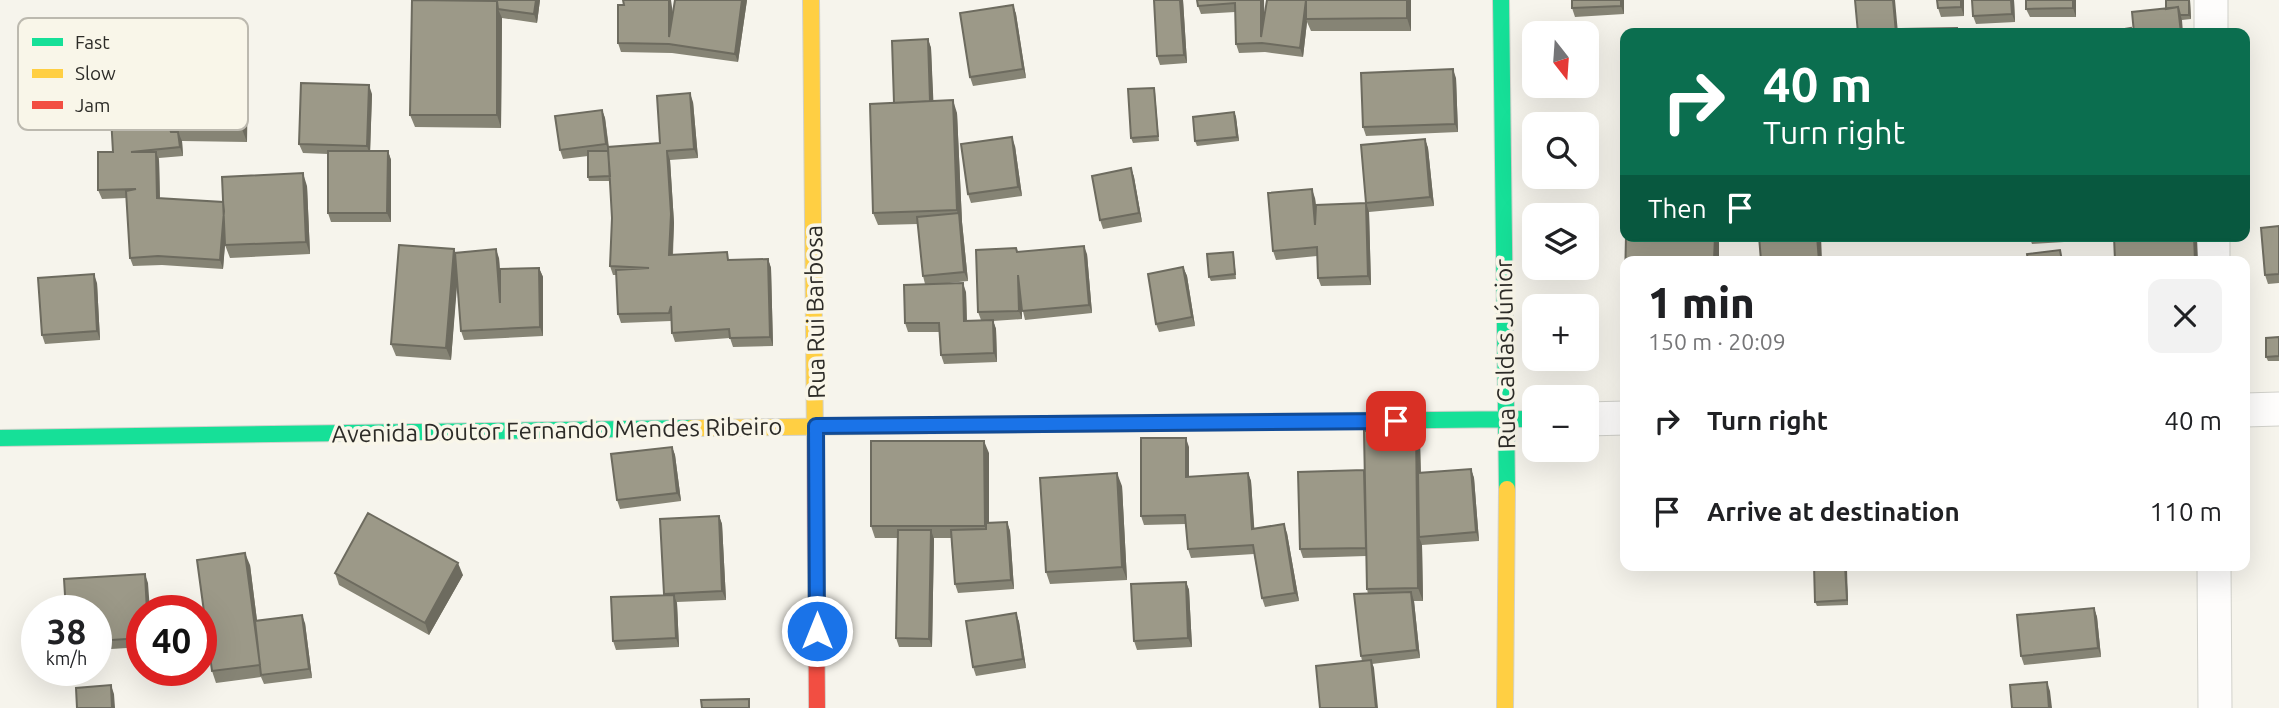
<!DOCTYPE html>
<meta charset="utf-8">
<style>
body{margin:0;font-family:Ubuntu,sans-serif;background:#f2f2f2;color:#202124;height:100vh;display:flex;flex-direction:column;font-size:26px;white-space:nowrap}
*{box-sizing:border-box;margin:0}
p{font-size:23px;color:#757577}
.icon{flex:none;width:38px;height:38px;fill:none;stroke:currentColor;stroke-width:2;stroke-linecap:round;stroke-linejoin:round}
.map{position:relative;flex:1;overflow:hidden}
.sheet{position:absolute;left:1620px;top:256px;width:630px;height:315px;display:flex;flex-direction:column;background:#fff;border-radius:14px;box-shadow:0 7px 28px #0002}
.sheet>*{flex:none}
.guide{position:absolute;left:1620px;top:28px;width:630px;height:214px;border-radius:14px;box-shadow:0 7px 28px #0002;background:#0b6e4f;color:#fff;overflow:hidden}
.needle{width:46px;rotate:163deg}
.buttons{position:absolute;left:1522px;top:21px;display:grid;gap:14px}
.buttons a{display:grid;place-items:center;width:77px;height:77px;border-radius:14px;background:#fff;box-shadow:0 7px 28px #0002;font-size:35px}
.speed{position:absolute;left:21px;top:595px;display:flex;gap:14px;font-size:35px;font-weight:700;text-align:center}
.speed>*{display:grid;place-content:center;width:91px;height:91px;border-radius:50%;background:#fff;box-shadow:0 7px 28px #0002;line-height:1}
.speed small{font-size:18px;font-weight:400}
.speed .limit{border:10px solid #d22;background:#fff;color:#111}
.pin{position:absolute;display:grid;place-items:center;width:60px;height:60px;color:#fff;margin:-30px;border-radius:14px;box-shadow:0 4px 10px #0006}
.me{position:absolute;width:77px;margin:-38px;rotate:0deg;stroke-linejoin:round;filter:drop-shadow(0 0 5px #0008)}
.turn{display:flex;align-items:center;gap:24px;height:147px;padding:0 28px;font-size:32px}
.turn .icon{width:91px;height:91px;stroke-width:2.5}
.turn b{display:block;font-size:49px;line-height:60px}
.then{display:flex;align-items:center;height:66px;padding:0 28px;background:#0003;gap:14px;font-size:26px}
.round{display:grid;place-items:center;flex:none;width:74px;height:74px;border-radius:14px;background:#f2f2f2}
.overview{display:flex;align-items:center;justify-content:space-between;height:119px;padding:0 28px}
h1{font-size:42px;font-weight:800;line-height:52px}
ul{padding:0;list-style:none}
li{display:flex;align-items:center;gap:21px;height:91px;padding:0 28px}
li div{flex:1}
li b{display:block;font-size:26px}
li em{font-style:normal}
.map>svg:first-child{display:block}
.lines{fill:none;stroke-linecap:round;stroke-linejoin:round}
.street-casing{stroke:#d1d1cb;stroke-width:35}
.fast-casing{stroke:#d1d1cb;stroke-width:18}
.slow-casing{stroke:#d1d1cb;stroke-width:18}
.jam-casing{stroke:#d1d1cb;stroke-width:18}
.street{stroke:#fefdfc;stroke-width:33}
.fast{stroke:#16e098;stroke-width:16}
.slow{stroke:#ffcf43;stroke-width:16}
.jam{stroke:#f24e42;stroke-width:16}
.wall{fill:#868475}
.shaded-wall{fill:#6d6b5f}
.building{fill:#9c9988;stroke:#6d6b5f;stroke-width:2}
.route-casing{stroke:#114b97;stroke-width:18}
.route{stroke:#1a73e8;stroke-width:12}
.labels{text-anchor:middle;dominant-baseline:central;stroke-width:7;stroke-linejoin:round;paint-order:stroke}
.street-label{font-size:24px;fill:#2d2c28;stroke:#f9f6e9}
.key{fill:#f9f6e9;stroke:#bcb9af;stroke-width:2}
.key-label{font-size:19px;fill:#2d2c28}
</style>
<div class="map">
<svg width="2279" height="708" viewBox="0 0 2279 708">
<rect width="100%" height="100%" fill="#f6f4ec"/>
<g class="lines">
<defs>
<path id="street" d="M2211 0V33
M2213 236V261
M2245 410 2279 409
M1587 419 1626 418
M2214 565 2215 708"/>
<path id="fast" d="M1501 0 1507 489
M1246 422 1535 419
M0 438 692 428"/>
<path id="slow" d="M811 0 815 441
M692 428 1037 424
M1505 708 1507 489"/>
<path id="jam" d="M1037 424 1246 422
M815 441 817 708"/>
</defs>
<!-- street casing -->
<use href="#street" class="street-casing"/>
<!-- fast casing -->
<use href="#fast" class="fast-casing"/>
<!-- slow casing -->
<use href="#slow" class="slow-casing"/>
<!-- jam casing -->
<use href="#jam" class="jam-casing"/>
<!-- street -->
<use href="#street" class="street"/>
<!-- fast -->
<use href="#fast" class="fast"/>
<!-- slow -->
<use href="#slow" class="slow"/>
<!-- jam -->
<use href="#jam" class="jam"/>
</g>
<!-- wall -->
<path class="wall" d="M483 0H540L537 23 502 18 501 128 415 127 410 115Z
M747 0 738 62 672 53 621 52 618 43 673 14Z
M1154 0H1183L1187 63 1160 65 1157 56Z
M1264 0V19L1267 0H1411V31H1311L1307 22 1303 57 1265 52 1239 53 1236 44 1235 12 1201 14 1198 6Z
M1624 0V14L1575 17 1572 8Z
M1964 0V16L1941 17 1938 8Z
M2014 0 2015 22 1976 24 1973 16Z
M2026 0H2076V17H2030L2026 9Z
M2166 0H2190L2191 19 2182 20 2166 9Z
M1013 5 1016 14 1026 78 973 86 970 77Z
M248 38 247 142 182 141 183 156 159 158 160 198 223 202 307 186 310 254 230 258 225 245V242L223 269 162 265 133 266 130 258 127 198 102 199 98 190 113 152 170 112Z
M928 39 931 48 933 101 957 113 962 222 968 281 940 284 966 292 967 321 981 320 978 312 1016 248 1018 252 1087 254 1092 313 1025 320 1022 307V319L993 321 996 329 997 362 944 364 941 355 940 332H908L905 323 925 284 923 276 918 224 878 225 873 213 894 103Z
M1456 78 1458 132 1366 136 1363 127Z
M1154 88 1155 92 1159 141 1133 143 1131 138Z
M372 94 370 151H388L391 160V222H331L328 213V154L303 153 299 144Z
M693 102 698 158 670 160 674 223 673 255 730 260 768 259 771 268 773 346 733 347 730 338 675 342 672 333 671 321 621 323 618 314 617 275H613L610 266 612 218 610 181H589L588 177V156L563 159 560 150 602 110 605 118 609 147 660 143Z
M1234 112 1236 117 1239 141 1197 146 1195 141Z
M1425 139 1428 148 1434 206 1369 212 1371 285 1321 286 1318 278 1317 256 1276 260 1273 251 1315 198 1316 205 1366 203Z
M1015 146 1022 196 971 203 968 194Z
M1131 168 1134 177 1142 222 1103 229 1100 220Z
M2279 226V283L2268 284 2265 275Z
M2029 236H2095L2096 240 2032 244Z
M454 249 455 253 499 258 500 274 539 268 543 277V336L464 340 461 331 457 278 451 360 396 356 391 344Z
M1234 256 1236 279 1211 281 1209 277Z
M1183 267 1187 276 1195 326 1159 332 1156 324Z
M97 283 100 340 45 344 42 335Z
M2279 337V361H2268L2266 357Z
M1416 430 1420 442 1421 473 1471 469 1474 478 1479 541 1422 545 1423 601H1414L1420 658 1372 664 1374 668 1362 661 1361 656 1368 594 1367 589 1366 556 1303 558 1300 549 1364 470Z
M672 447 675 455 681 501 620 509 617 500Z
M1189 447V477L1248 473 1251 481 1254 529 1287 533 1299 601 1265 607 1262 598 1254 554 1191 558 1188 549 1186 524 1144 525 1141 516Z
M989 453V523L1007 522 1010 531 1014 589 958 593 955 584 951 538H934L932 647H899L896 638 898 538H875L871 526Z
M1122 486 1127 580 1050 584 1046 572Z
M719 516 722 524 726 600 677 602 679 647 616 650 613 641 664 595V594Z
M250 565 257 620 305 623 312 678 264 684 261 677 216 683 212 671Z
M1814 565H1846L1848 605 1817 606 1815 602Z
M335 573 463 575 429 635 339 585Z
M1186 582 1189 590 1192 647 1137 650 1134 641Z
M148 583 142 611V647L96 650V611Z
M2094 608 2097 617 2101 657 2024 665 2021 656Z
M1016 613 1019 622 1026 668 976 676 973 667Z"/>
<!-- shaded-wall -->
<path class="shaded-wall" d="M536 0H540L537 23 534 14Z
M669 0H671L673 14V46L669 37Z
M742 0H747L738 62 735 54Z
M1180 0H1183L1187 63 1184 55Z
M1261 0H1264L1265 44 1261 37Z
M1306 0V19L1307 22 1303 57 1300 48Z
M1407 0H1411V31L1407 18Z
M1621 0H1624V14L1621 6Z
M1893 0H1895L1898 33H1896Z
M1961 0H1964V16L1961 7Z
M2011 0H2014L2015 22 2012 14Z
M2073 0H2076V17L2073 8Z
M2189 0H2190L2191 19 2189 15Z
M497 1 500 10 498 9 502 18 501 128 497 115Z
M1013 5 1016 14 1026 78 1023 69Z
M2178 7 2182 20 2183 33H2181Z
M244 26 248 38 247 142 242 129Z
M928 39 931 48 934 114 930 105Z
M1453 69 1456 78 1458 132 1455 124Z
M369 85 372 94 370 155 367 146Z
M690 93 693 102 698 158 694 149Z
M953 100 957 113 962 222 968 281 964 272 957 210Z
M602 110 605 118 609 152 606 144Z
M1234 112 1236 117 1239 141 1237 137Z
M178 132 182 141 183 156 180 147Z
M1012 137 1015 146 1022 196 1018 187Z
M1425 139 1428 148 1434 206 1430 197Z
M388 151 391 160V222L387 213Z
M667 151 670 160 674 223 672 264 669 255Z
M156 152 159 161 160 206 157 198Z
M1131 168 1134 177 1142 222 1139 213Z
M303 173 307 186 310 254 306 242Z
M1312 189 1315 198 1318 234 1315 225Z
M224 202 228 211 223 269 220 260Z
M1366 203 1369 212 1371 285 1368 276Z
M1715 236H1719V261H1714Z
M1817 236H1821L1822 261H1819Z
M2194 236H2196L2197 238 2198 261H2195Z
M1084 246 1087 254 1092 313 1089 305Z
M454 249 459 262 451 360 446 348Z
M496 249 499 258 503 312 500 303Z
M768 259 771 268 773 346 770 337Z
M1183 267 1187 276 1195 326 1192 317Z
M539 268 543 277V336L540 327Z
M94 274 97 283 100 340 97 331Z
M1018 275 1021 284 1022 319 1019 311Z
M963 283 966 292 967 330 964 321Z
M993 320 996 329 997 362 994 353Z
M1416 430 1420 442 1422 536 1419 537 1422 545 1423 601 1418 588Z
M1186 438 1189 447V486L1186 477Z
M984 441 989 453V538L985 526Z
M672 447 675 455 681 501 677 493Z
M1471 469 1474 478 1479 541 1476 532Z
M1117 473 1122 486 1127 580 1122 567Z
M1248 473 1251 481 1255 538 1252 529Z
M719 516 722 524 726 600 722 591Z
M1007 522 1010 531 1014 589 1011 580Z
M1284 524 1287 533 1299 601 1295 593Z
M931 530 934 539 932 647 929 639Z
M245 553 250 565 264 677 260 665Z
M458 563 463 575 429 635 425 623Z
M1845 565 1847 568 1848 605 1847 600Z
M145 574 148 583 150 611H147Z
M1186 582 1189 590 1192 647 1188 638Z
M1411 592 1414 601 1420 658 1417 650Z
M674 595 677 604 679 647 676 638Z
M2094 608 2097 617 2101 657 2098 648Z
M1016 613 1019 622 1026 668 1023 659Z
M302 615 305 623 312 678 309 669Z
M1371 660 1374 668 1378 708H1376Z
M2047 682 2050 691 2052 708H2049Z
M111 685 114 694 115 708H112Z"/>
<!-- building -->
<path class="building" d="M412 0 497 1V115H410Z
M483 0H536L534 14 498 9 497 1Z
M623 0H669V37L675 0H742L735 54 669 44 618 43V5H624Z
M1154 0H1180L1184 55 1157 56Z
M1197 0H1261V37L1267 0H1306L1300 48 1262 43 1236 44 1235 3 1198 6Z
M1306 0H1407V18L1306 19Z
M1572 0H1621V6L1572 8Z
M1855 0H1893L1896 33H1858Z
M1937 0H1961V7L1938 8Z
M1972 0H2011L2012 14 1973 16Z
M2026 0H2073V8L2026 9Z
M2166 0H2189V15H2180L2178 7 2166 9Z
M1013 5 1023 69 970 77 960 13Z
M2178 7 2181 33H2134L2132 12Z
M1957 28V33H1902V29Z
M2131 28 2132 33H2101Z
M928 39 930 101 894 103 892 41Z
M1453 69 1455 124 1363 127 1361 73Z
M301 83 369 85 367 146 299 144Z
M1154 88 1158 136 1131 138 1128 89Z
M690 93 694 149 667 151 671 214 669 255 727 252 728 260 768 259 770 337 730 338 729 329 672 333 671 306 669 313 618 314 616 270 649 268 610 266 612 218 608 147 660 143 657 96Z
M953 100 957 210 873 213 870 104Z
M602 110 606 144 560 150 555 116Z
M170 112V129L171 132H178L180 147 131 152H156L157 198 223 202 224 211 220 260 158 256 130 258 126 191 136 189 98 190V152H113L111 117Z
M1234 112 1237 137 1195 141 1193 117Z
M1012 137 1018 187 968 194 961 144Z
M1425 139 1430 197 1366 203 1361 145Z
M328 151H388L387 213H328Z
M588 151H608L610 176 588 177Z
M1131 168 1139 213 1100 220 1092 176Z
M303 173 306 242 225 245 222 177Z
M1312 189 1315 225 1316 205 1366 203 1368 276 1318 278 1317 247 1273 251 1268 193Z
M959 213 964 272 923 276 917 217Z
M2279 226V274L2265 275 2261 228Z
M1626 236H1715L1714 261H1626L1625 281Z
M1759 236H1817L1819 261H1761Z
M2114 236H2194L2195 261H2115Z
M399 245 454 249 446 348 391 344Z
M1084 246 1089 305 1022 311 1018 275 1019 311 978 312 976 250 1016 248 1017 252Z
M496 249 500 303V269L539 268 540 327 461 331 455 253Z
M2060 250 2062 261H2028L2027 254Z
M1233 252 1235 274 1209 277 1207 254Z
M1183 267 1192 317 1156 324 1148 274Z
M94 274 97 331 42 335 38 278Z
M963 283 964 321 993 320 994 353 941 355 939 323H905L904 285Z
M2279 337V356L2266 357V338Z
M1416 430 1418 588 1367 589 1364 431Z
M1141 438H1186V477L1248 473 1252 529 1284 524 1295 593 1262 598 1253 545 1188 549 1185 515 1141 516Z
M871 441H984L985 526H871Z
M672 447 677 493 617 500 611 454Z
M1471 469 1476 532 1419 537 1418 473Z
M1364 470 1366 548 1300 549 1298 472Z
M1117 473 1122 567 1046 572 1040 478Z
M368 513 458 563 425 623 335 573Z
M719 516 722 591 664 594 660 519Z
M1007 522 1011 580 955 584 951 530 986 529V523Z
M898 530H931L929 639 896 638Z
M245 553 260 665 212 671 197 560Z
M1814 565H1845L1847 600 1815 602Z
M145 574 147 611H142V638L96 641V611H66L64 579Z
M1186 582 1188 638 1134 641 1131 584Z
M1411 592 1417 650 1361 656 1354 594Z
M674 595 676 638 613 641 611 597Z
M2094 608 2098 648 2021 656 2017 615Z
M1016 613 1023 659 973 667 966 621Z
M302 615 309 669 261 675 255 621Z
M1371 660 1376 708H1320L1316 666Z
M2047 682 2049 708H2012L2010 685Z
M111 685 112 708H77L76 688Z
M749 699V708H702L701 700Z"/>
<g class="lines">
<defs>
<path id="route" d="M817 631 816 426 1396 421"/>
</defs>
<!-- route casing -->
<use href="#route" class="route-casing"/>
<!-- route -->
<use href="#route" class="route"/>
</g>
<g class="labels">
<!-- street labels -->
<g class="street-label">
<text transform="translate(815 312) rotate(-91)">Rua Rui Barbosa</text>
<text transform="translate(1505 354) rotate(-91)">Rua Caldas Júnior</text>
<text transform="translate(557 430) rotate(-1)">Avenida Doutor Fernando Mendes Ribeiro</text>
</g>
</g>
<!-- legend -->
<rect x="18" y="18" width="230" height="112" rx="10" class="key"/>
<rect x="32" y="38" width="31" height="8" fill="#16e098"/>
<rect x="32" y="69" width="31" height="9" fill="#ffcf43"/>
<rect x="32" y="101" width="31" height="8" fill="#f24e42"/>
<g class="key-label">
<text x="75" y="49">Fast</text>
<text x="75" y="80">Slow</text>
<text x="75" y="112">Jam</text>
</g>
</svg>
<div class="buttons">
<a><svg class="needle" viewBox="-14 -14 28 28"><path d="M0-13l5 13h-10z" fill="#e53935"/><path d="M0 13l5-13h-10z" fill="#757577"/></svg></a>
<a><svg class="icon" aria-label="search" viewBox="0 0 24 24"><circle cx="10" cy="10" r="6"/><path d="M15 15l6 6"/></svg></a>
<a><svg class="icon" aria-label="layers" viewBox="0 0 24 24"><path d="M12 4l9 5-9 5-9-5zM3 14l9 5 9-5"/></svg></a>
<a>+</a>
<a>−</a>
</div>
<div class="speed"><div>38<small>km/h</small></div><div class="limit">40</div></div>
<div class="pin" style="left:1396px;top:421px;background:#d93025"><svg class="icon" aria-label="arrive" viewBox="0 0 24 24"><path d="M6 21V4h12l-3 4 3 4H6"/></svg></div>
<svg class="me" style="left:817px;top:631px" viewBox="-20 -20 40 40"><circle r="17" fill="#1a73e8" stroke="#fff" stroke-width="3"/><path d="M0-11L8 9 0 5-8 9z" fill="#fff"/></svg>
<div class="guide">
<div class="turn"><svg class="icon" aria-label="right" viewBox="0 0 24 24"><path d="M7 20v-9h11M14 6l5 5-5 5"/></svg><div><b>40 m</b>Turn right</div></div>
<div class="then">Then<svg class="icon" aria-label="arrive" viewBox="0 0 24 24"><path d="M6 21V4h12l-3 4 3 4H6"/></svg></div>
</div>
<section class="sheet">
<div class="overview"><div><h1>1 min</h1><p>150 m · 20:09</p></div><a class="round"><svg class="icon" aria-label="close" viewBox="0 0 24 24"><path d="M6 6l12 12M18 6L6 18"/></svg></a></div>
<ul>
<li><svg class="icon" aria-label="right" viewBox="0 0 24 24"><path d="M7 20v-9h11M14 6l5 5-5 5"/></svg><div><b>Turn right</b></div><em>40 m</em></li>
<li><svg class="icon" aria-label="arrive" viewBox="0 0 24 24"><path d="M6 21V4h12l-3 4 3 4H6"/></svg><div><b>Arrive at destination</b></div><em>110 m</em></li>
</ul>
</section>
</div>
